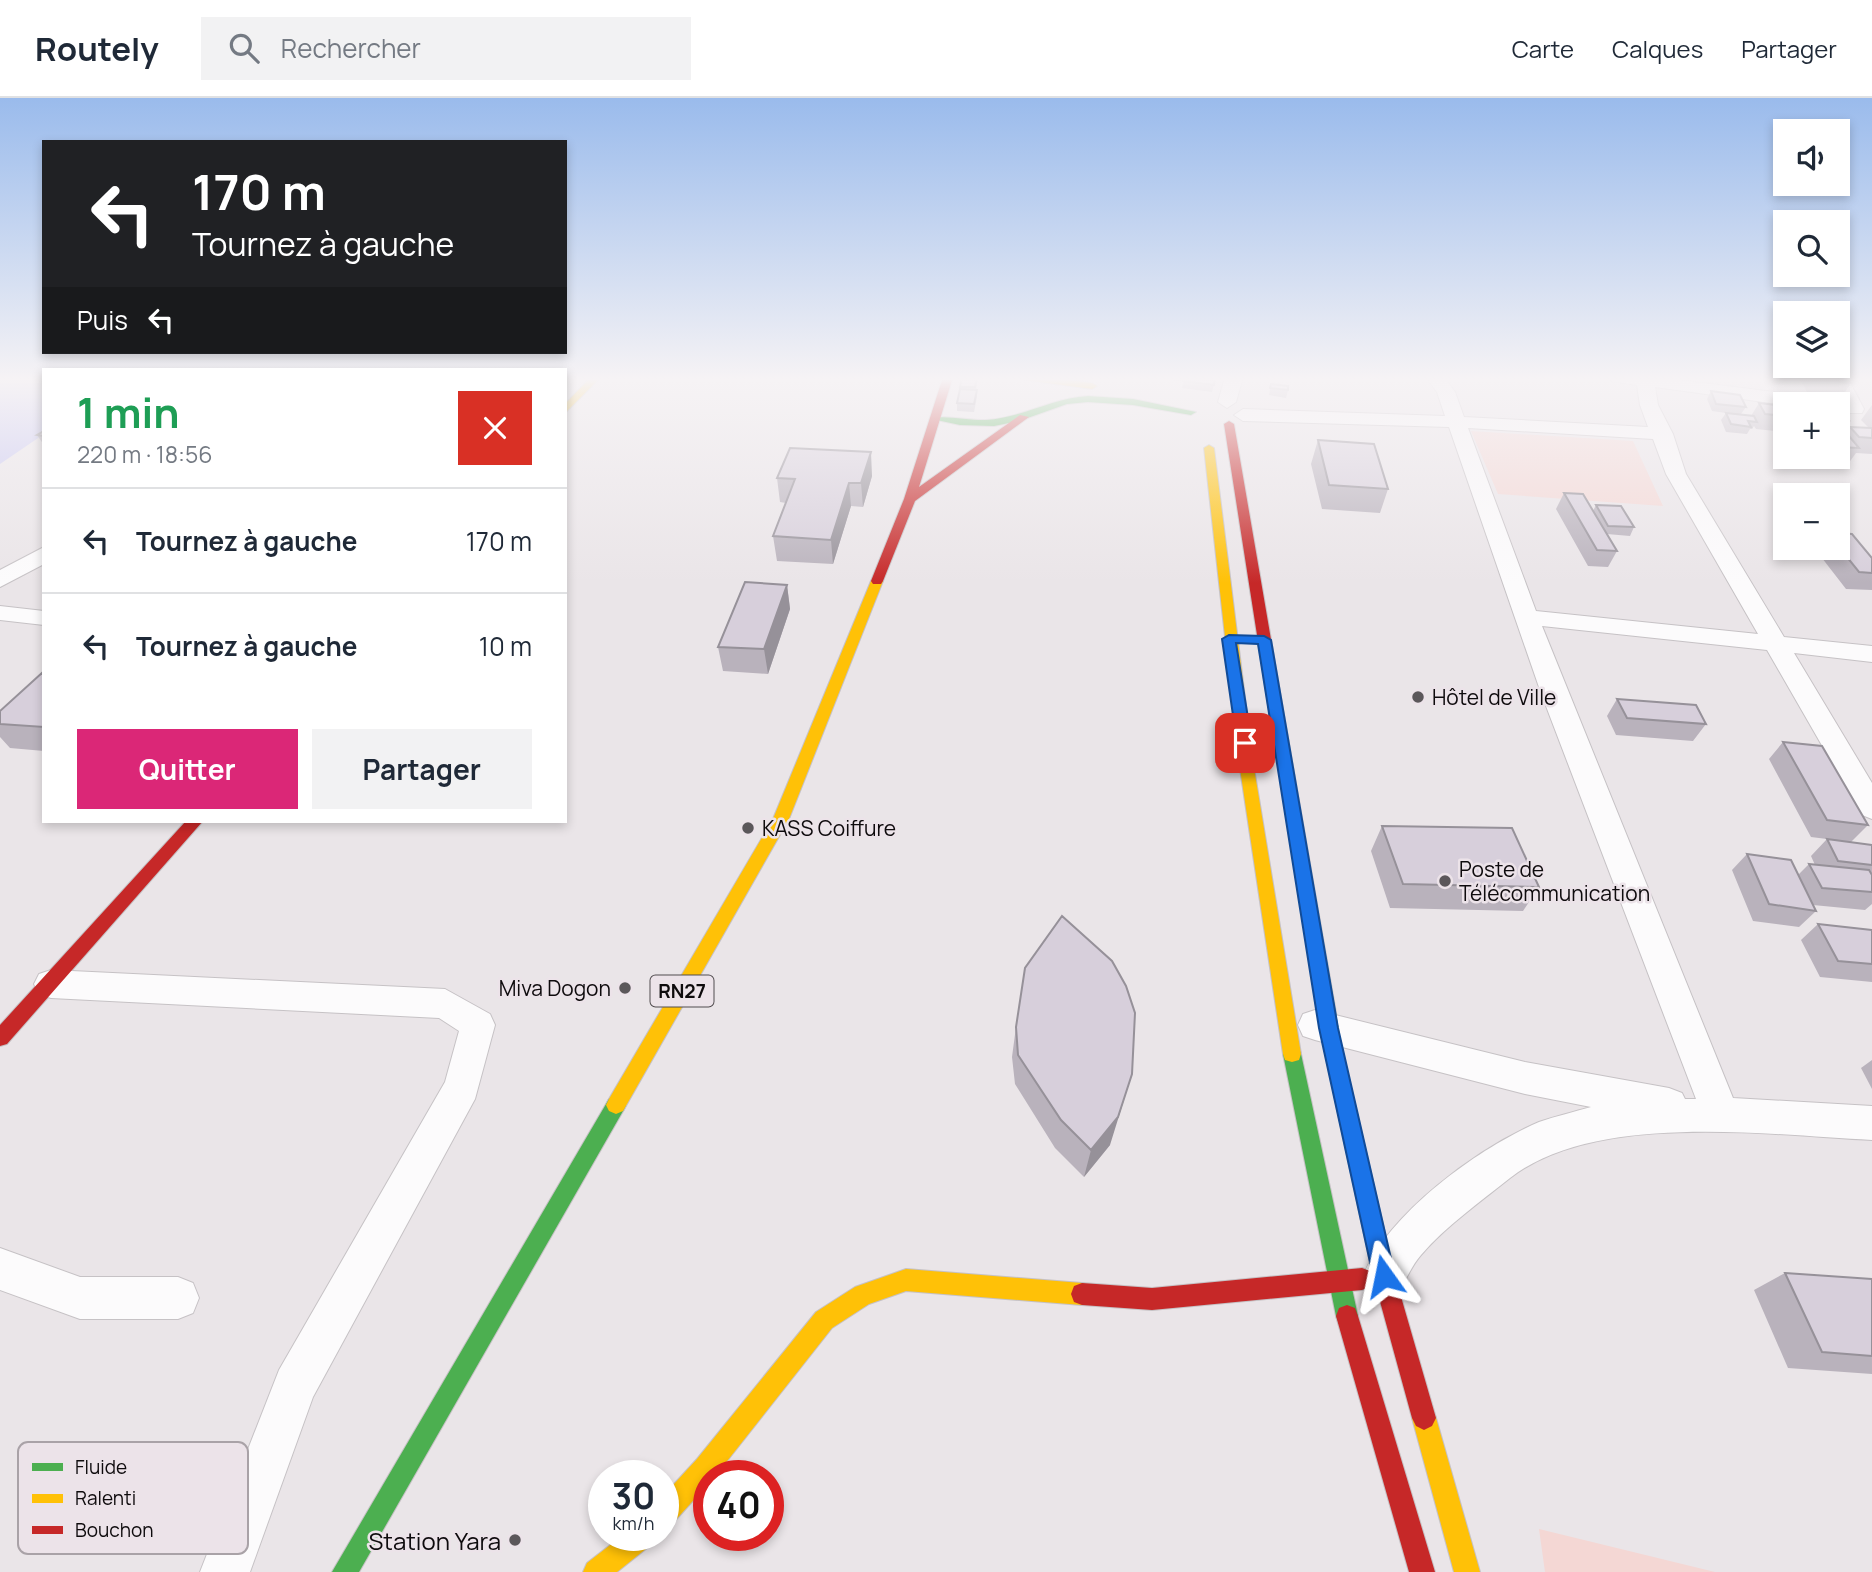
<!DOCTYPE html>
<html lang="fr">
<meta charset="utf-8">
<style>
body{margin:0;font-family:Manrope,sans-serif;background:#f2f2f3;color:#1f2937;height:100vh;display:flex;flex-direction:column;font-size:26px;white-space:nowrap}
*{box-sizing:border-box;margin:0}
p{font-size:23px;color:#747a83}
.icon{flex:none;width:38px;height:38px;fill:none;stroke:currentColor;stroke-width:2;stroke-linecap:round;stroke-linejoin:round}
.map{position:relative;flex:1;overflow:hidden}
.details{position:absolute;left:42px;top:270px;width:525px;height:455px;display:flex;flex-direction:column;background:#fff;border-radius:0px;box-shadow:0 4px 10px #0003}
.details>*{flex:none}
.top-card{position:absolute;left:42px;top:42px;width:525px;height:214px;border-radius:0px;box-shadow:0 4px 10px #0003;background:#202124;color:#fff;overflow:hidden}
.buttons{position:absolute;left:1773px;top:21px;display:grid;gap:14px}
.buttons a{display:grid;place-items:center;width:77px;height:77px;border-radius:0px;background:#fff;box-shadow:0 4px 10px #0003;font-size:35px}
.speed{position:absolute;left:588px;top:1362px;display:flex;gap:14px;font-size:35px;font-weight:700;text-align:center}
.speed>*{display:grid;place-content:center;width:91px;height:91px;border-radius:50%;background:#fff;box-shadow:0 4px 10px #0003;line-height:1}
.speed small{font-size:18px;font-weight:400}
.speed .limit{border:10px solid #d22;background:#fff;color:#111}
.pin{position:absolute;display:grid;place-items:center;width:60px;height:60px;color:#fff;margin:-30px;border-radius:14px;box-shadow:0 4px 10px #0006}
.me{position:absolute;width:77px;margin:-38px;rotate:348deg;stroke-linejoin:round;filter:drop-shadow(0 0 5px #0008)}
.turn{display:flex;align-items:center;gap:24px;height:147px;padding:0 35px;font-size:32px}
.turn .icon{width:91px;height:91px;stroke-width:2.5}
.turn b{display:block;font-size:49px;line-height:60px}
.then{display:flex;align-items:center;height:66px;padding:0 35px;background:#0003;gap:14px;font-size:26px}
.round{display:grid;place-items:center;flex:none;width:74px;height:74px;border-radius:0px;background:#f2f2f3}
.headline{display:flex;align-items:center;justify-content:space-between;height:119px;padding:0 35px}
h1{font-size:42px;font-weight:700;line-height:52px;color:#1e9e55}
.button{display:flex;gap:14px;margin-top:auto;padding:14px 35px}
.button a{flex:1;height:80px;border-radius:0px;background:#db2777;color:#fff;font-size:28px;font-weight:700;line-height:80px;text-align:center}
.button a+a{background:#f2f2f3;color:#1f2937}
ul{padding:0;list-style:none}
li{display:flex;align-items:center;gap:21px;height:105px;padding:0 35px;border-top:2px solid #e0e1e3}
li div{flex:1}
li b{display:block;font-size:26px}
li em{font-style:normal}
header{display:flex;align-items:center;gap:42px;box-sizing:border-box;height:98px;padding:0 35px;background:#fff;border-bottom:2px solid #e0e1e3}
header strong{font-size:33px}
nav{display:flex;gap:38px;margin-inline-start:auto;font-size:24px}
.search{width:490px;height:63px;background:#f2f2f3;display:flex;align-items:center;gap:18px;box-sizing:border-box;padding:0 24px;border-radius:0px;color:#747a83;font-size:26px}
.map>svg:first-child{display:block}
.green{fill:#f4d7d4}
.water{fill:#c6c5f2}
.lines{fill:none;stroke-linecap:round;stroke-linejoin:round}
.street-casing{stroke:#c6c2c5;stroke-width:2}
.fast-casing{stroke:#c6c2c5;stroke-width:2}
.slow-casing{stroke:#c6c2c5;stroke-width:2}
.jam-casing{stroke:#c6c2c5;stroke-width:2}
.street{fill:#fcfbfc;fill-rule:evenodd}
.fast{fill:#4caf50;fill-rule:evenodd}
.slow{fill:#ffc107;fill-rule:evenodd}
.jam{fill:#c62828;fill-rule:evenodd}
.wall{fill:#b9b2bc}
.shaded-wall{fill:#969199}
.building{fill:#d7cfdb;stroke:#969199;stroke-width:2}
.route{fill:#1a73e8;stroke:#114b97;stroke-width:2}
.poi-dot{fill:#5b575a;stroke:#ece3e9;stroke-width:2.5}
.labels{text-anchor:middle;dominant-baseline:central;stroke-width:5;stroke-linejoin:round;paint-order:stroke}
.shield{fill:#ece3e9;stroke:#514c4f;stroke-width:2}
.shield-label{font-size:19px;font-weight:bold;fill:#0e0b0d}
.poi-label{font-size:21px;fill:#0e0b0d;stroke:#ece3e9;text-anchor:start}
.near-poi-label{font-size:24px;fill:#0e0b0d;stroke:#ece3e9;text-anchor:end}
.key{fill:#ece3e9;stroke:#a9a2a7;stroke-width:2}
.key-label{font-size:19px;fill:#0e0b0d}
</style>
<header>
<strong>Routely</strong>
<div class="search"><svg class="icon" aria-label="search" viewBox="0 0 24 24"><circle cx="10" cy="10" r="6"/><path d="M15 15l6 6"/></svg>Rechercher</div>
<nav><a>Carte</a><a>Calques</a><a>Partager</a></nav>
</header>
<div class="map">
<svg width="1872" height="1474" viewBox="0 0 1872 1474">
<rect width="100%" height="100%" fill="#eae5e8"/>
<!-- green -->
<path class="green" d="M1471 333 1633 343 1663 408 1498 396Z
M1539 1431 1715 1474H1545Z"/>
<!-- water -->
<path class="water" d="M0 279H44V336L0 366Z"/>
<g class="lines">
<defs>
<path id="street" d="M1225 279H1243L1236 304 1227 310 1218 304Z
M1426 279H1444L1455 294 1464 319 1648 329 1640 307 1637 287 1612 283 1609 279H1655L1822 300 1831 306 1785 307 1655 289 1658 307 1673 336 1686 376 1784 539 1872 548V564L1794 555 1872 685V721L1862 717 1767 552 1542 528 1733 1000 1872 1008V1042C1768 1037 1596 1013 1510 1080 1480 1104 1446 1128 1421 1157 1406 1174 1408 1189 1384 1199L1369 1193 1363 1178C1389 1115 1477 1051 1539 1024 1556 1018 1574 1014 1591 1009L1525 996 1315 942 1303 938 1298 927 1303 916 1315 912 1525 964 1669 990 1682 995 1685 1001H1696L1541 595 1449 329 1243 323 1234 317 1243 311 1445 318 1437 294ZM1468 330 1653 341 1666 376 1758 536 1536 513Z
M1829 279H1847L1864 311 1862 315H1848Z
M44 449V466L0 489V472Z
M0 508 44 513V527L0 522Z
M51 872 445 891 490 916 495 927 475 1001 313 1299 250 1474H200L279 1272 445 984 459 933 439 920 51 900 39 896 34 886 39 876Z
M0 1150 80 1179H178L193 1185 199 1200 193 1215 178 1221H80L0 1192Z"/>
<path id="fast" d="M1088 298 1133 301 1196 314 1191 317 1133 307 1088 304 1067 306 1019 323 994 328 960 327 932 321C940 316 973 323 986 322 1022 320 1052 300 1088 298Z
M1272 584 1279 588 1343 955 1341 961 1334 963 1327 961 1325 955 1265 588Z
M1292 948 1299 950 1301 956 1358 1218 1355 1226 1347 1229 1339 1226 1336 1218 1283 956 1285 950Z
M616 998 623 1001 626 1007 623 1013 359 1474H332L609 1001Z"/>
<path id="slow" d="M591 279H601L565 315V306Z
M1021 279H1043L1092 285 1097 288 1092 291 1025 282Z
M1209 347 1214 350 1253 664 1301 956 1299 962 1292 964 1285 962 1283 956 1239 664 1204 350Z
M877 479 883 483 789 721 623 1013 616 1016 609 1013 606 1007 609 1001 773 721 871 483Z
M906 1171 1082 1185 1090 1188 1093 1196 1090 1204 1082 1207 906 1193 869 1206 832 1230 716 1377H709V1385L672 1426 663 1429V1398L697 1361 816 1214 855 1189Z
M1424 1308 1432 1312 1436 1320 1480 1474H1454L1412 1320 1416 1312Z
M623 1437H656L652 1446 617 1474H583L587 1465Z"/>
<path id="jam" d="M943 279H953L919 389 1020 317 1029 319 915 403 883 483 881 486H873L871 483 904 401Z
M1229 323 1234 326 1279 588 1272 592 1265 588 1224 326Z
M186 723H203L7 946 0 948V927Z
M1334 947 1341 949 1343 955 1395 1178 1436 1320 1432 1328 1424 1332 1416 1328 1412 1320 1373 1178 1325 955 1327 949Z
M1362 1170 1370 1173 1373 1181 1370 1189 1362 1192 1152 1212 1082 1207 1074 1204 1071 1196 1074 1188 1082 1185 1152 1190Z
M1347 1207 1355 1210 1358 1218 1435 1474H1409L1336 1218 1339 1210Z"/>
</defs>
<!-- street casing -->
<use href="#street" class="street-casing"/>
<!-- fast casing -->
<use href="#fast" class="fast-casing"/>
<!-- slow casing -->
<use href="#slow" class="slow-casing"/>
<!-- jam casing -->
<use href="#jam" class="jam-casing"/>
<!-- street -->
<use href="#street" class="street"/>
<!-- fast -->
<use href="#fast" class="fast"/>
<!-- slow -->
<use href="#slow" class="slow"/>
<!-- jam -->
<use href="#jam" class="jam"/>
</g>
<!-- wall -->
<path class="wall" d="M902 279H923L922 282 902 281Z
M978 279 976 292H977V299L974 314 957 313V305L960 289Z
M1162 279H1183L1182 283 1162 281Z
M1184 279 1215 282 1212 294 1182 290Z
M1715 279H1747L1745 282Z
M1799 279H1847L1851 285 1841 300 1808 296Z
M1271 286 1288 292 1286 300 1269 297Z
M1711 293 1746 309 1741 316 1751 318 1759 305 1785 308V334L1756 331 1754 328 1752 331H1750L1747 336 1726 334 1721 322 1726 315 1712 313 1707 301Z
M1872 307V356L1856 355 1848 366 1811 363 1808 359H1838V308L1849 322 1843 330 1841 329 1846 334 1850 329 1869 330 1861 322Z
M44 333V347L37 337Z
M1318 342 1388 391 1380 415 1322 411 1311 366Z
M872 378 863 409 851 408 833 466 777 463 773 438 786 405 780 404 777 380Z
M1564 395 1593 413 1596 407 1634 429 1630 438 1607 436 1617 453 1608 469 1588 468 1556 411Z
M1838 435 1872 460V492L1846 491 1815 451 1816 450H1838Z
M787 487 790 511 768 576 723 573 718 549Z
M44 574V653L10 650 0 639V613Z
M1617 601 1706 626 1693 643 1616 637 1607 618Z
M1783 644 1868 727 1851 744 1811 739 1769 661Z
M1382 728 1539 789 1523 813 1390 810 1371 753Z
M1827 741 1872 747V806L1865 812 1813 807 1816 813 1799 829 1753 823 1732 772 1747 756 1798 777 1809 766 1815 767 1811 758Z
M1818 826 1872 832V884L1820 879 1801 842Z
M1016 929 1110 1047 1084 1079 1055 1050 1015 986 1012 959Z
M1872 962V991L1861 970Z
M1785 1175 1872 1181V1276L1788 1270 1754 1192Z"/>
<!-- shaded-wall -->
<path class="shaded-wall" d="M871 354 872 378 863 409 861 385Z
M849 385 851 408 833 466 831 442Z
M787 487 790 511 768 576 764 551Z
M1132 976 1110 1047 1084 1079 1091 1052Z"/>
<!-- building -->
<path class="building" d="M962 279H977L975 289H960Z
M1184 279H1187L1215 282 1214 287 1183 283Z
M1816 279H1847L1851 285 1817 281Z
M1271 286 1288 288V292L1270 290Z
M960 291 977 292 974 306 957 305Z
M1711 293 1740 297 1746 309 1716 306Z
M1790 301 1828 306H1793Z
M1759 305 1785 308V318L1765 316Z
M1838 308H1840L1849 322 1838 320Z
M1726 315 1754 318 1757 324 1748 323 1751 329 1731 326Z
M1838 326H1839L1859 350 1838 349Z
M1850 329 1872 330V340L1859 339Z
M44 333V338L37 337Z
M1318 342 1374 346 1388 391 1329 387Z
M790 350 871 354 861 385H849L831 442 773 438 795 381 777 380Z
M1564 395 1583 396 1617 453 1597 452Z
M1596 407 1621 408 1634 429 1608 428Z
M1838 435 1852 436 1872 460V475L1859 474 1838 448Z
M745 484 787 487 764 551 718 549Z
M43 574 44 629 0 626V613Z
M1617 601 1696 607 1706 626 1627 620Z
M1783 644 1822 648 1868 727 1827 722Z
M1382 728 1512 730 1539 789 1403 786Z
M1827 741 1872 747V767L1838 763Z
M1747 756 1791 762 1816 813 1769 806Z
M1809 766 1869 772 1872 777V794L1822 790Z
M1062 818 1112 863 1126 888 1135 915 1132 976 1118 1019 1091 1052 1061 1022 1018 957 1016 929 1025 870Z
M1818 826 1872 832V866L1838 863Z
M1785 1175 1872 1181V1258L1822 1254Z"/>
<!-- sky -->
<linearGradient id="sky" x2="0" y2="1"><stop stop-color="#9abbec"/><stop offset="0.58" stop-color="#f6f3f5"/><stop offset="1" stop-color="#f6f3f5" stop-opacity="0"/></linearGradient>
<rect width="1872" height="485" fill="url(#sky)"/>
<!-- route -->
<path class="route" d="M1229 537 1264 538 1271 542 1338 930 1395 1178 1392 1186 1384 1190 1376 1186 1373 1178 1319 930 1258 546 1236 545 1252 645 1245 650 1237 645 1222 541Z"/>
<!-- markers -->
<g class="poi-dot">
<circle cx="1418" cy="599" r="7"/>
<circle cx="748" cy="730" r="7"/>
<circle cx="1445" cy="783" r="7"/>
<circle cx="625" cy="890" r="7"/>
<circle cx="515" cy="1442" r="7"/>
</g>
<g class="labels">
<!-- shield labels -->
<rect class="shield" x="650.5" y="877.5" width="63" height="31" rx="5"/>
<g class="shield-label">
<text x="682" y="893">RN27</text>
</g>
<!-- poi labels -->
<g class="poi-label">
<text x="1432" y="599">Hôtel de Ville</text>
<text x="762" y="730">KASS Coiffure</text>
<text x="1459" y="771">Poste de<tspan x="1459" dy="24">Télécommunication</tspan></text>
<text x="611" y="890" text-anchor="end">Miva Dogon</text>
</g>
<!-- near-poi labels -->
<g class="near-poi-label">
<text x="501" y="1442">Station Yara</text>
</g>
</g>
<!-- legend -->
<rect x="18" y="1344" width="230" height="112" rx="10" class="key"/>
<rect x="32" y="1365" width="31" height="8" fill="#4caf50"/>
<rect x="32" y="1396" width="31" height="9" fill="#ffc107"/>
<rect x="32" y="1428" width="31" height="8" fill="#c62828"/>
<g class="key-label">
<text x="75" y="1376">Fluide</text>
<text x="75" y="1407">Ralenti</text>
<text x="75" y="1439">Bouchon</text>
</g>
</svg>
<div class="buttons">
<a><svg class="icon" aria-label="sound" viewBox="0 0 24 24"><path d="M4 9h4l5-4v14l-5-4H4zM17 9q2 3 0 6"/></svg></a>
<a><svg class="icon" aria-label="search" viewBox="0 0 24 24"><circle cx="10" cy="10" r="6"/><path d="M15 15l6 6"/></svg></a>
<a><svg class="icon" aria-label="layers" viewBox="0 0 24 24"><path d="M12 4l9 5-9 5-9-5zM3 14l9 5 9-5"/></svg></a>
<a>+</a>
<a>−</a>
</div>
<div class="speed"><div>30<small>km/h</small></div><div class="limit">40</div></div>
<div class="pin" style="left:1245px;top:645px;background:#d93025"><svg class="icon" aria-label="arrive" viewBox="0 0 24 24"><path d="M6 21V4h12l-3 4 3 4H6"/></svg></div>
<svg class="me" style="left:1384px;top:1178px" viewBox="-20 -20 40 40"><path d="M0-17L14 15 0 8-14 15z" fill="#1a73e8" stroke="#fff" stroke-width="4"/></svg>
<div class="top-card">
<div class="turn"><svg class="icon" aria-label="left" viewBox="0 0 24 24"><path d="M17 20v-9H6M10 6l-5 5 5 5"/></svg><div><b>170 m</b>Tournez à gauche</div></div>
<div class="then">Puis<svg class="icon" aria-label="left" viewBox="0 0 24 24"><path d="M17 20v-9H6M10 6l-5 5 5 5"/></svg></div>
</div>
<section class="details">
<div class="headline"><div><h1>1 min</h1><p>220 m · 18:56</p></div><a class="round" style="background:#d93025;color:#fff"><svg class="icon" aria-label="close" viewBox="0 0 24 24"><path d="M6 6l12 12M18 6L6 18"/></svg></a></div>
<ul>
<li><svg class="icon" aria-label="left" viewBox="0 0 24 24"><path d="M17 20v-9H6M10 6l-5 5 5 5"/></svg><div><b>Tournez à gauche</b></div><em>170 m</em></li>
<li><svg class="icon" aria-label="left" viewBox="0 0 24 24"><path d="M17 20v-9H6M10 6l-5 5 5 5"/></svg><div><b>Tournez à gauche</b></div><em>10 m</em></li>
</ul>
<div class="button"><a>Quitter</a><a>Partager</a></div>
</section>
</div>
